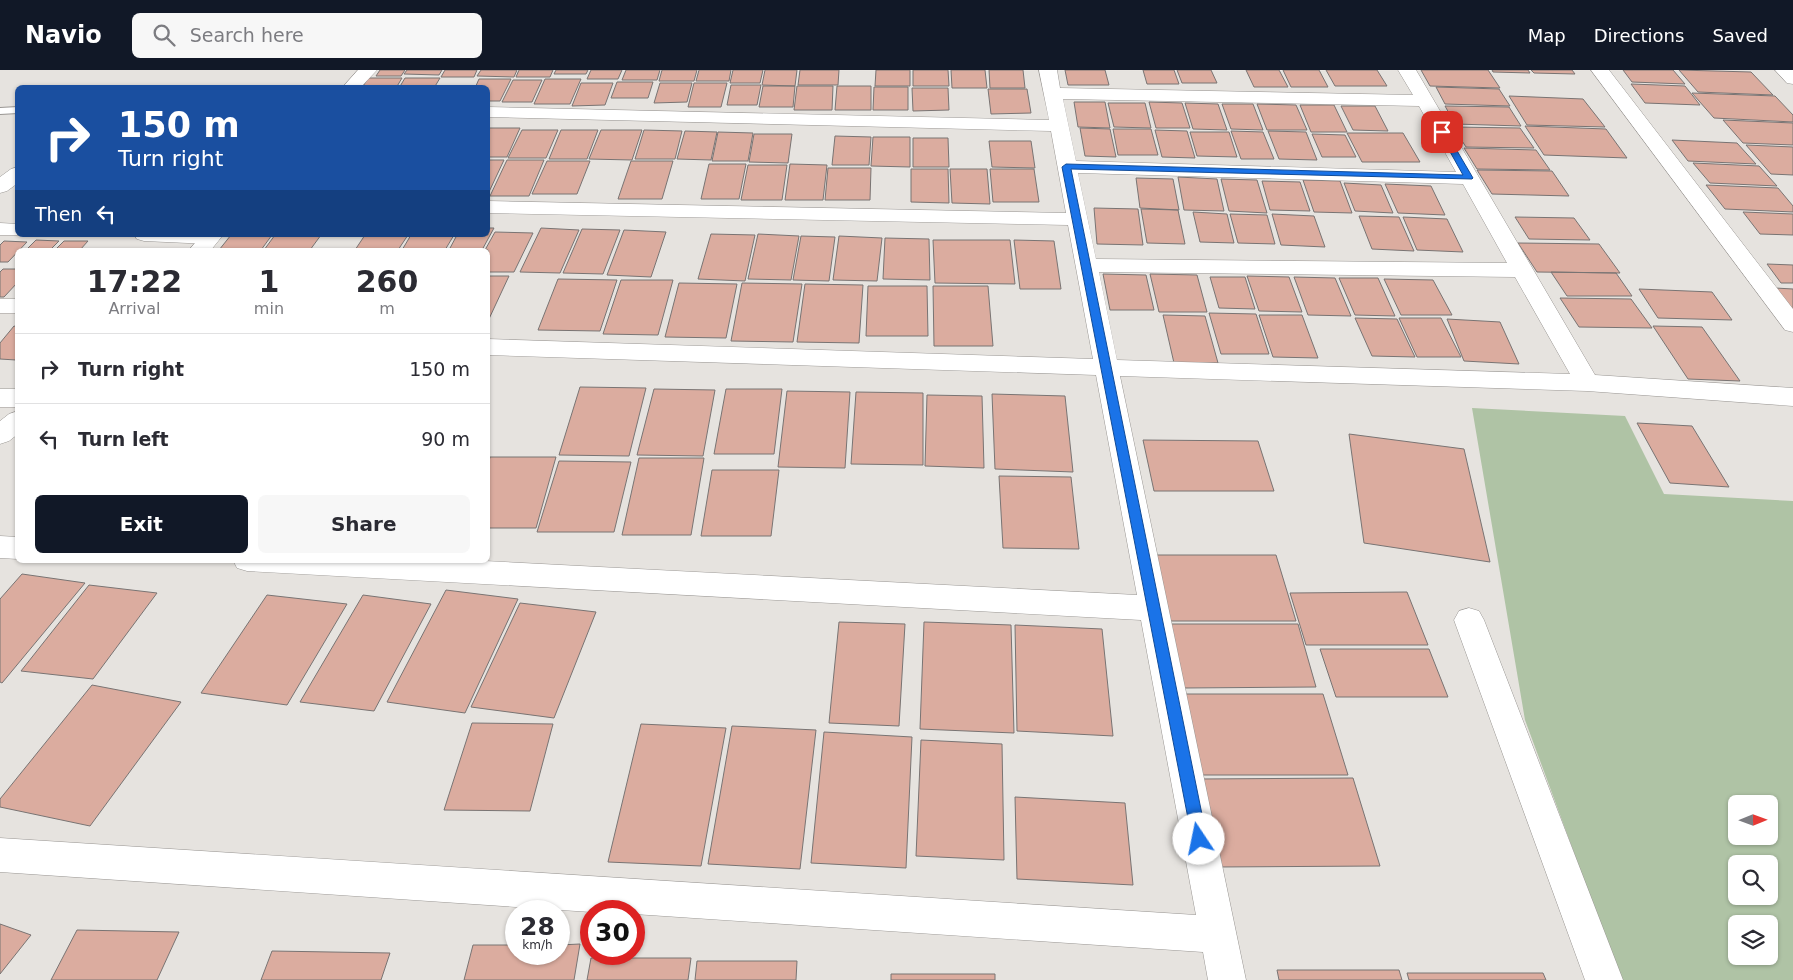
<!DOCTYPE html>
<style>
body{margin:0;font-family:"DejaVu Sans",sans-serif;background:#f7f7f7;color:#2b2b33;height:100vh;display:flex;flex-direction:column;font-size:19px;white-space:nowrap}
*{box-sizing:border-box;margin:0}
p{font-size:16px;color:#7c7c81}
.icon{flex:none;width:28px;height:28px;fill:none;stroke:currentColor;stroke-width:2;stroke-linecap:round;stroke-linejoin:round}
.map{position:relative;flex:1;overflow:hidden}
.details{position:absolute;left:15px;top:178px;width:475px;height:315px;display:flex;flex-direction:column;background:#fff;border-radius:8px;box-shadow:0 1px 4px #0004}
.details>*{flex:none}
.hud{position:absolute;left:15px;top:15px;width:475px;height:152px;border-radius:8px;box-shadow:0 1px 4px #0004;background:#1a4fa0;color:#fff;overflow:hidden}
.needle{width:32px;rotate:89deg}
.tools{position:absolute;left:1728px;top:725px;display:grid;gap:10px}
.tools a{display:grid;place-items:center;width:50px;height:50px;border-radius:8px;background:#fff;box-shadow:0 1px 4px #0004;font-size:25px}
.speed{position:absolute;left:505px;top:830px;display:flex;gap:10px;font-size:25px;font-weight:700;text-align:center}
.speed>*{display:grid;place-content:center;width:65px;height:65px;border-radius:50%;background:#fff;box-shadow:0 1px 4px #0004;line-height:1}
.speed small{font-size:12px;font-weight:400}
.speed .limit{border:8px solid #d22;background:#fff;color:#111}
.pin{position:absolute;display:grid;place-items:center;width:42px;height:42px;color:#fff;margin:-21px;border-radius:10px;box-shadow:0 2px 8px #0006}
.me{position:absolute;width:55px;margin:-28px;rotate:349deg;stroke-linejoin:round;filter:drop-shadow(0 0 4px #0008)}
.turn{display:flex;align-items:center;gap:18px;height:105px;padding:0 20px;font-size:22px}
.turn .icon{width:65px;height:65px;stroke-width:2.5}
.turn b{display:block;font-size:35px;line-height:42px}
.then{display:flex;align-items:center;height:48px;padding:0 20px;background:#0003;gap:10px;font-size:19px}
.eta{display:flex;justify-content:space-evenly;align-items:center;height:85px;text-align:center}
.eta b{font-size:30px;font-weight:800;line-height:35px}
.primary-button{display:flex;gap:10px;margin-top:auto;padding:10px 20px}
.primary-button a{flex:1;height:58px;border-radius:8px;background:#111827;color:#fff;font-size:20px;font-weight:800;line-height:58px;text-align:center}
.primary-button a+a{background:#f7f7f7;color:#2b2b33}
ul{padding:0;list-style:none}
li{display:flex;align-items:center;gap:15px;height:70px;padding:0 20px;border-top:1px solid #e1e1e2}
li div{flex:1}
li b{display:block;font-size:19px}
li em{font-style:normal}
header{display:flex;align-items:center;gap:30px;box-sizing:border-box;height:70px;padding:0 25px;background:#111827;color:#fff}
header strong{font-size:24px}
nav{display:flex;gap:28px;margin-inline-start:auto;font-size:18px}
.search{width:350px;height:45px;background:#f7f7f7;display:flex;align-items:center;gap:12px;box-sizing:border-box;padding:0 18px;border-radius:8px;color:#7c7c81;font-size:19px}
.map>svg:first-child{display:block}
.green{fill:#afc3a5;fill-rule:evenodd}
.building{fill:#dbac9f;stroke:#797473}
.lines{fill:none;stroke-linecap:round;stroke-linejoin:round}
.service-casing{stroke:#999693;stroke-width:2}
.minor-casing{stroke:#999693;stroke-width:1}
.tertiary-casing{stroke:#999693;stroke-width:1}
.service{fill:#fff;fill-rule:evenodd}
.minor{fill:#fff;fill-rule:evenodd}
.tertiary{fill:#fff;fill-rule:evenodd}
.route{fill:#1a73e8;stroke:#114b97}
</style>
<header>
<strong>Navio</strong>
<div class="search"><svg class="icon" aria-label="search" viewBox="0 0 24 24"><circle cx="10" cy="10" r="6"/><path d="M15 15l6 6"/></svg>Search here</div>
<nav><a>Map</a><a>Directions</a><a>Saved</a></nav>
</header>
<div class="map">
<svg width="1793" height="910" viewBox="0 0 1793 910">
<rect width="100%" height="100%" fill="#e6e3df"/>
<!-- green -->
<path class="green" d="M1472 338 1625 346 1664 424 1793 431V910H1621L1525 650ZM1736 734H1769V766H1736ZM1736 794H1769V826H1736ZM1736 854H1769V886H1736Z"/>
<!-- building -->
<path class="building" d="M380 0H405L401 6H376Z
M407 0H442L439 5 404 4Z
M445 0H477L474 7H441Z
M481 0H517L514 7 477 6Z
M519 0H553L550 7H516Z
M556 0H588L586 4H554Z
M591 0H622L618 9H587Z
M626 0H660L657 10H622Z
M662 0H697L694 11H659Z
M699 0H731L729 11H696Z
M733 0H763L760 13H730Z
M765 0H797L795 16 762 15Z
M800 0H839L838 15H798Z
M876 0H910V16H875Z
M913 0H948L949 16H913Z
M951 0H985L987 18H952Z
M989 0H1023L1025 18H990Z
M1065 0H1105L1109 15H1068Z
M1143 0H1174L1179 14H1147Z
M1177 0H1211L1217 13H1182Z
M1246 0H1279L1288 17H1254Z
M1283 0H1319L1328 17H1291Z
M1326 0H1377L1387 16H1335Z
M1421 0H1488L1500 18 1430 16Z
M1492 0H1528L1530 3 1493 2Z
M1531 0H1572L1575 4 1534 3Z
M1623 0H1673L1685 14 1632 12Z
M1679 0 1751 2 1773 25 1698 22Z
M368 8H402L396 18H362Z
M405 8H440L434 18H399Z
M479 9H511L500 31H488V18H475Z
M545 9H581L570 34H534Z
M513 10H542L532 32H502Z
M617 12H653L648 28H611Z
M581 13H613L605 35 572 36Z
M660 13H692L687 32 654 33Z
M694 13H727L721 37H688Z
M1631 14 1685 16 1700 35 1645 33Z
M731 15H761L757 35H727Z
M763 16H795L793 37H759Z
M797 16H833L832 40H794Z
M837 16H871V40H835Z
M874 17H908V40H873Z
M1436 17 1499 19 1510 36 1445 34Z
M912 18H948L949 40 913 41Z
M988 19H1027L1031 43 991 44Z
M1692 23 1775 26 1793 45V52L1714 48Z
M1509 26 1583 29 1605 57 1527 55Z
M1074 32H1105L1110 58 1078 57Z
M1149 32 1182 33 1190 58H1156Z
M1108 33H1145L1151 58 1114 57Z
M1185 33 1218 34 1227 60 1193 59Z
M1222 34H1253L1263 60 1231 59Z
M1257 34 1296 35 1307 60H1267Z
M1300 35H1334L1347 62H1311Z
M1341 36H1375L1388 61 1353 60Z
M1445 36 1509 37 1521 56 1455 54Z
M1723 50 1793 53V75L1743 73Z
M1525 56 1606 59 1627 88 1544 85Z
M1453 57 1520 58 1534 78 1466 77Z
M488 58H520L507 87H488Z
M1080 58 1110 59 1116 87 1085 86Z
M1113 59H1151L1158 85H1118Z
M522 60H558L546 88H508Z
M561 60H598L587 89H549Z
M601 60H642L632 90 589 89Z
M644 60 682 61 675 89H635Z
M1155 60 1187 61 1195 88 1162 87Z
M685 61 717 62 711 90 677 89Z
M1231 61 1263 62 1274 89H1241Z
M1268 61 1306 62 1317 90 1279 89Z
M718 62 753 63 748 91H712Z
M1190 62H1229L1237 87 1197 86Z
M1347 63H1403L1420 92H1362Z
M754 64H792L788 93 749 92Z
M1312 64 1345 65 1356 87H1322Z
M835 66 871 67 869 95H832Z
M873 67H910V97L871 96Z
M913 68H948L949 97H913Z
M1672 70 1737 73 1756 94 1688 91Z
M989 71H1031L1035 98 992 97Z
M1746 75 1793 77V105L1771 104Z
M1464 78 1536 80 1550 100 1477 99Z
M488 90H504L488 124Z
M507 90H544L529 126H490Z
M547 91H590L577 124H532Z
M631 91H673L662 129H618Z
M1693 93 1759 96 1777 116 1710 113Z
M709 94H746L739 129H701Z
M790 94 827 95 823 130H785Z
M748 95H787L782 130H741Z
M828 98H871L870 130H825Z
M911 99H948L949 133 911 132Z
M950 99H987L990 134 952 133Z
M990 99H1034L1039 132H993Z
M1477 100 1552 101 1569 126 1492 124Z
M1178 107 1217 109 1224 141 1184 140Z
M1136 108 1173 109 1179 140 1140 138Z
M1221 109 1257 110 1267 143 1229 141Z
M1303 110 1340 111 1352 143 1314 142Z
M1262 111 1300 112 1310 141 1270 140Z
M1344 113 1381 115 1393 143 1355 141Z
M1385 114 1431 116 1445 145 1398 143Z
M1706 115 1778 118 1793 136V142L1725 139Z
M1094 138 1138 139 1143 175 1097 174Z
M1141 139 1178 140 1185 174 1147 173Z
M1193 142 1227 144 1234 173 1200 172Z
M1743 142 1793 144V165L1760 164Z
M1230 144 1267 145 1275 174 1238 173Z
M1272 144 1314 146 1325 177 1281 175Z
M1359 146 1399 147 1414 181 1372 179Z
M1403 147 1447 149 1463 182 1417 180Z
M1515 147 1574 148 1590 170 1529 169Z
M488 158H494L482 180H449L457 165H488Z
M541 158 579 160 560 203 520 202Z
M582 159 620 160 603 204 563 203Z
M624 160 666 162 651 207 607 205Z
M495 162 533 163 514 202H488V180H485Z
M711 164 755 165 745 211 698 209Z
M758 164 799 166 791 210 748 209Z
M231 165H272L261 180H219Z
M275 165H321L310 180H264Z
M365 165H408L398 180H355Z
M411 165H454L445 180H402Z
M801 166 835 167 829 211 793 210Z
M839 166 882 168 877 211 833 210Z
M885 168 929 169 930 210 883 209Z
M36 170 59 171 50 180H26Z
M933 170H1010L1015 214 935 213Z
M1014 170 1054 171 1061 219H1020Z
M4 171 27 172 8 192H0V175Z
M64 171H88L80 180H55Z
M1518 173 1599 174 1620 203 1537 202Z
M1767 194 1793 195V213H1781Z
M3 199H18V212L4 227H0V202Z
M1551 202 1616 203 1632 226H1567Z
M1103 204 1146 205 1154 240H1110Z
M1150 204 1197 205 1207 242H1159Z
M488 206H509L488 251Z
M1247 206 1289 207 1302 242 1259 241Z
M1210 207H1245L1255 239 1219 238Z
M1294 207 1335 208 1351 246 1308 245Z
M1339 208H1378L1395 246 1355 245Z
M558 209 617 210 600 261 538 260Z
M1384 209 1433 210 1452 245H1401Z
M621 210H673L658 265 603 264Z
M679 213 737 214 726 268 665 267Z
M742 213 802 214 793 272 731 271Z
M805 214 863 215 859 273 797 272Z
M868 216H927L928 266H866Z
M933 216H988L993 276H934Z
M1775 218 1793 219V241Z
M1639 219 1712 222 1732 250 1658 248Z
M1560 228 1631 229 1652 258 1579 257Z
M1209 243 1256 244 1269 284H1221Z
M1163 245 1205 246 1218 293H1174Z
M1259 245H1302L1318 288 1273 287Z
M1355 248 1397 249 1415 287 1372 286Z
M1399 248H1441L1461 287H1417Z
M1447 249 1500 252 1519 294 1464 291Z
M14 256 18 257V287L16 290 0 289V273Z
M1653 256 1702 257 1740 311 1688 309Z
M580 317 646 318 629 386 559 385Z
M654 319 715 320 703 386 637 385Z
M726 319H782L774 384H714Z
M787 321 850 322 845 398 778 397Z
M856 322 923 323V395L851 394Z
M992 324 1065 326 1073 402 995 399Z
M927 325 982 326 984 398 925 396Z
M1637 353 1692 356 1729 417 1670 413Z
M1349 364 1464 379 1490 492 1364 473Z
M1143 370 1258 371 1274 421H1154Z
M490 387H556L536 458H488V396Z
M639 388H704L691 465H622Z
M559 391 631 392 614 462H537Z
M712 400H779L771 466H701Z
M999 406 1071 407 1079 479 1003 478Z
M1155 485H1276L1296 551H1169Z
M22 504 85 513 2 613 0 612V529Z
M89 515 157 523 93 609 21 601Z
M446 520 518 529 465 643 387 632Z
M1407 522 1428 575H1306L1290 523Z
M267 525 347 534 287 635 201 623Z
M363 525 431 534 374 641 300 632Z
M520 533 596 542 554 648 471 637Z
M839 552 905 554 899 656 829 653Z
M924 552 1011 555 1014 663 920 659Z
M1171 554H1298L1316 617 1184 618Z
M1015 555 1102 559 1113 666 1017 661Z
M1320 579H1429L1448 627H1336Z
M92 615 181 632 90 756 0 737V729Z
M1181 624H1323L1348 705H1198Z
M472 653 553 654 530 741 444 740Z
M641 654 726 658 701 796 608 792Z
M732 656 816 660 800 799 708 794Z
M824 662 912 667 906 798 811 793Z
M921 670 1002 674 1004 790 916 786Z
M1353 708 1380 796 1217 797 1199 709Z
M1015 727 1125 733 1133 815 1017 809Z
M0 854 31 865 0 904Z
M77 860 179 862 157 910H51Z
M580 874 574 910H464L473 875H516V884H559V875Z
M272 881 390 883 381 910H261Z
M591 888H691L688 910H587Z
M697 891H797L796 910H695Z
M1277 900H1399L1402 910H1279Z
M1407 903H1543L1546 910H1409Z
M891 904H995V910H891Z"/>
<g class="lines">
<defs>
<path id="service" d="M18 37V43L0 44V38Z"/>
<path id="minor" d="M1039 0H1057L1060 18 1413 25 1398 0H1416L1595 305 1793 318V336L1587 321 1120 306 1246 910H1208L1203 882 634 844V841L591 842 0 802V768L1196 845 1141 550 247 501 237 498 233 490H465L1137 525 1096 305 488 285V269L1093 289 1068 155 488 143V131L1066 143 1051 61 488 47V37L1049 50ZM1063 29 1419 36 1456 102 1076 91ZM1078 103 1463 114 1507 193 1096 189ZM1099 202 1515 207 1570 304 1117 290Z
M1591 0H1609L1793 239V262L1785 260Z
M1775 0H1793V14L1787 13Z
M18 97V113L7 121 0 123V107L11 99Z
M0 153 18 154V165H23H0Z
M134 165H218L220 168 217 172 210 174 144 171 137 169Z
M0 229H18V243H0Z
M0 319H18V337H0Z
M0 466 18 467V489L0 488Z
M1469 538 1479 541 1484 550 1623 910H1585L1454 550 1459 541Z"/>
<path id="tertiary" d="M358 0H377L360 18H342Z
M202 165H223L211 180H189Z
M18 341V364L9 371 0 374V351L9 344Z"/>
</defs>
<!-- service casing -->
<use href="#service" class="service-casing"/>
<!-- minor casing -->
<use href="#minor" class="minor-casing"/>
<!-- tertiary casing -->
<use href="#tertiary" class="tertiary-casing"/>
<!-- service -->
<use href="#service" class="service"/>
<!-- minor -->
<use href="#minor" class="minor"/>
<!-- tertiary -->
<use href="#tertiary" class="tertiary"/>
</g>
<!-- route -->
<path class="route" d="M1440 60 1446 62 1473 108 1472 109 1071 99 1207 769 1204 774 1199 776 1194 774 1192 769 1062 97 1066 94 1463 105 1439 62Z"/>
</svg>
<div class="tools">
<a><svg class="needle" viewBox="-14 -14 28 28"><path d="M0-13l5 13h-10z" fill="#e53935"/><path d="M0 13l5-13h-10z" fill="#7c7c81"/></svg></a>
<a><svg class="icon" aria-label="search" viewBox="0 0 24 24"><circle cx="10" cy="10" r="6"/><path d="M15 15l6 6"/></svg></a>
<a><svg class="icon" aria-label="layers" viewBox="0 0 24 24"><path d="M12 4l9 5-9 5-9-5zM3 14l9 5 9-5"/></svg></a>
</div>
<div class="speed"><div>28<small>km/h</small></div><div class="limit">30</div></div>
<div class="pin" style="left:1442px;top:62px;background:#d93025"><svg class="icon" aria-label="arrive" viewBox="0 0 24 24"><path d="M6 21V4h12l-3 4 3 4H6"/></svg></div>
<svg class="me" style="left:1199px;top:769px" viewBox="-20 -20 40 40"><circle r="19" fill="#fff"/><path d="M0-13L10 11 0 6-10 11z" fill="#1a73e8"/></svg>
<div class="hud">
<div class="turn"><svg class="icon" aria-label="right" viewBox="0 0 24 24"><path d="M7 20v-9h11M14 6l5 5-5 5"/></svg><div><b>150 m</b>Turn right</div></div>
<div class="then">Then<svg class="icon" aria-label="left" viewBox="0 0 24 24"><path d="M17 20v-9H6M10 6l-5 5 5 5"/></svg></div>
</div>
<section class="details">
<div class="eta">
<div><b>17:22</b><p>Arrival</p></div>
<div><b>1</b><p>min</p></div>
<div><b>260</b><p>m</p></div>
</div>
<ul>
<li><svg class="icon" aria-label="right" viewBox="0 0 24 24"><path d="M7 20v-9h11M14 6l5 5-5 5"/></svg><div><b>Turn right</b></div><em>150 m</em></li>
<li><svg class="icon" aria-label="left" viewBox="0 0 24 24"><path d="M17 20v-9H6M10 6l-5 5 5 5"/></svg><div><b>Turn left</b></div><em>90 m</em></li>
</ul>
<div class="primary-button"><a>Exit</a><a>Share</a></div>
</section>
</div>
